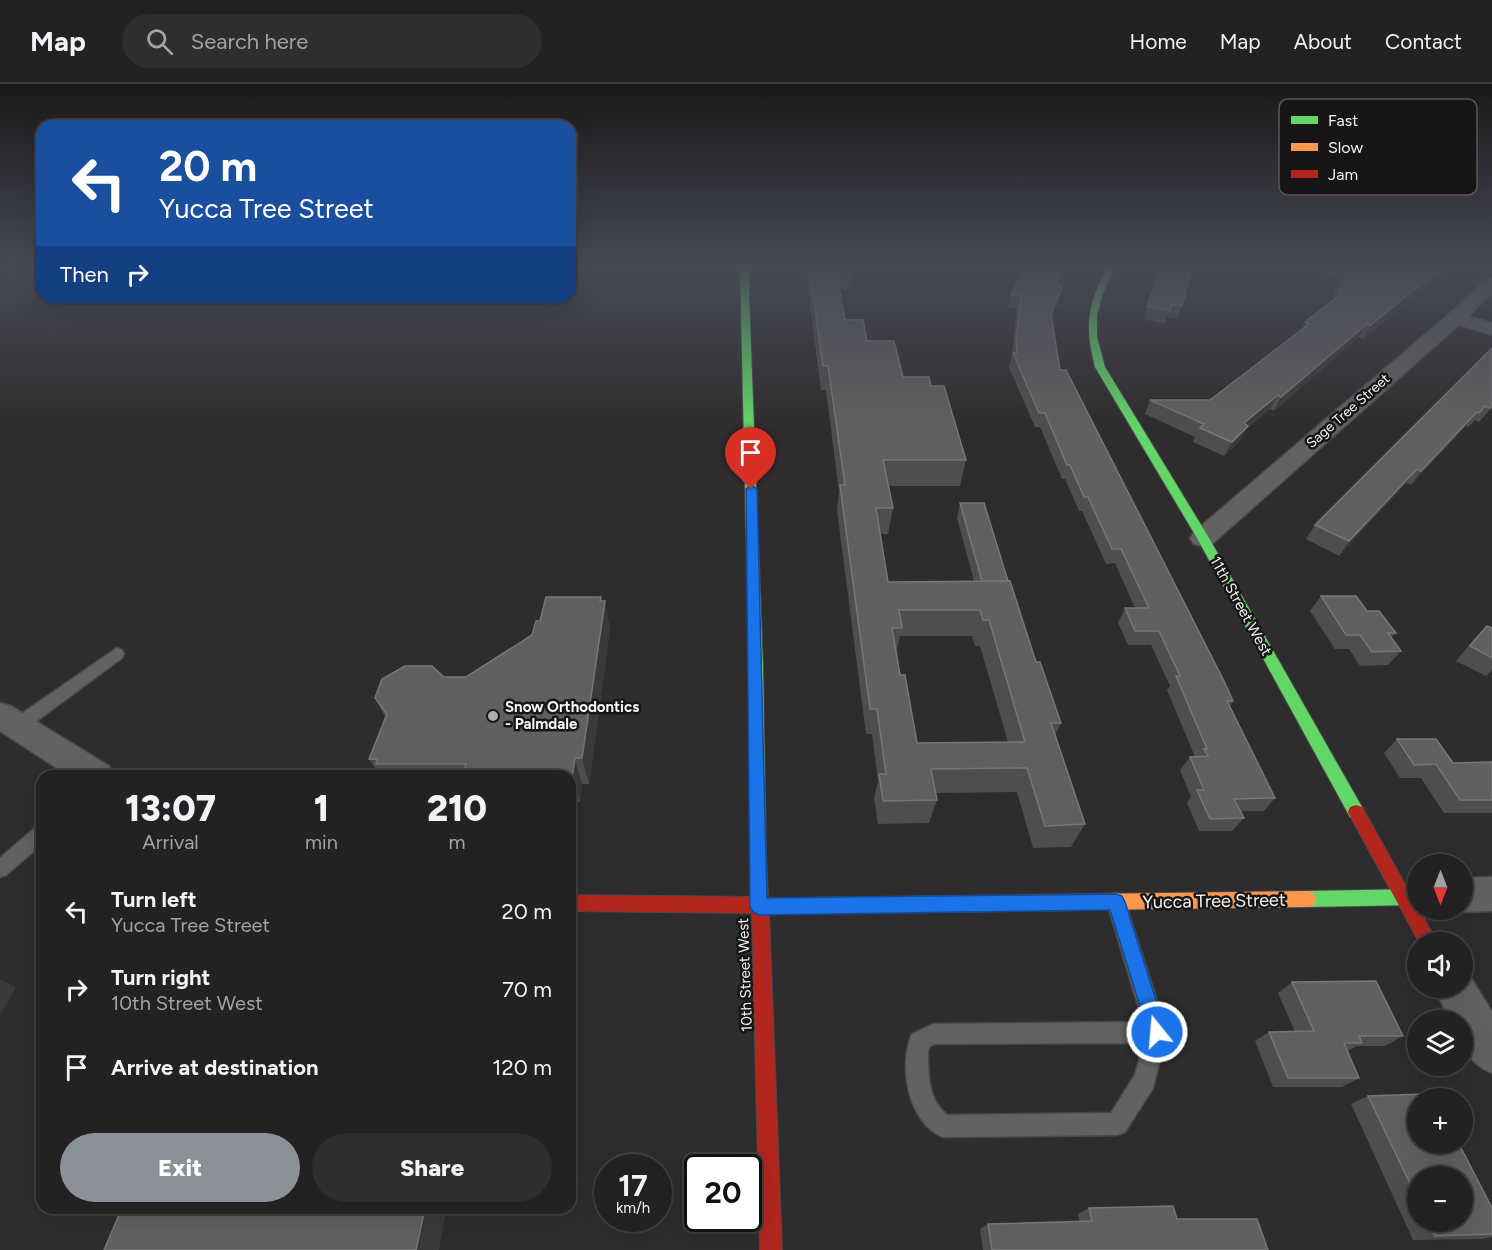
<!DOCTYPE html>
<meta charset="utf-8">
<style>
body{margin:0;font-family:Figtree,sans-serif;background:#2f2e2f;color:#f1f3f6;height:100vh;display:flex;flex-direction:column;font-size:22px;white-space:nowrap}
*{box-sizing:border-box;margin:0}
p{font-size:20px;color:#a3a3a5}
.icon{flex:none;width:33px;height:33px;fill:none;stroke:currentColor;stroke-width:2;stroke-linecap:round;stroke-linejoin:round}
.map{position:relative;flex:1;overflow:hidden}
.drawer{position:absolute;left:36px;top:686px;width:540px;height:444px;display:flex;flex-direction:column;background:#232122;border-radius:18px;box-shadow:0 6px 24px #0002,0 0 0 2px #403e40}
.drawer>*{flex:none}
.banner{position:absolute;left:36px;top:36px;width:540px;height:183px;border-radius:18px;box-shadow:0 6px 24px #0002,0 0 0 2px #403e40;background:#1a4fa0;color:#fff;overflow:hidden}
.needle{width:39px;rotate:180deg}
.buttons{position:absolute;left:1407px;top:770px;display:grid;gap:12px}
.buttons a{display:grid;place-items:center;width:66px;height:66px;border-radius:50%;background:#232122;box-shadow:0 6px 24px #0002,0 0 0 2px #403e40;font-size:30px}
.speed{position:absolute;left:594px;top:1070px;display:flex;gap:12px;font-size:30px;font-weight:700;text-align:center}
.speed>*{display:grid;place-content:center;width:78px;height:78px;border-radius:50%;background:#232122;box-shadow:0 6px 24px #0002,0 0 0 2px #403e40;line-height:1}
.speed small{font-size:15px;font-weight:400}
.speed .limit{border:3px solid #111;border-radius:9px;background:#fff;color:#111}
.pin{position:absolute;display:grid;place-items:center;width:51px;height:51px;color:#fff;margin:-62px -26px;border-radius:50% 50% 50% 0;rotate:-45deg;box-shadow:0 0 6px #0007}
.pin .icon{rotate:45deg}
.me{position:absolute;width:66px;margin:-33px;rotate:343deg;stroke-linejoin:round;filter:drop-shadow(0 0 4px #0008)}
.turn{display:flex;align-items:center;gap:21px;height:126px;padding:0 24px;font-size:27px}
.turn .icon{width:78px;height:78px;stroke-width:2.5}
.turn b{display:block;font-size:42px;line-height:51px}
.then{display:flex;align-items:center;height:57px;padding:0 24px;background:#0003;gap:12px;font-size:22px}
.eta{display:flex;justify-content:space-evenly;align-items:center;height:102px;text-align:center}
.eta b{font-size:36px;font-weight:800;line-height:42px}
.button{display:flex;gap:12px;margin-top:auto;padding:12px 24px}
.button a{flex:1;height:69px;border-radius:36px;background:#8c9099;color:#fff;font-size:24px;font-weight:800;line-height:69px;text-align:center}
.button a+a{background:#2f2e2f;color:#f1f3f6}
ul{padding:0;list-style:none}
li{display:flex;align-items:center;gap:18px;height:78px;padding:0 24px}
li div{flex:1}
li b{display:block;font-size:22px}
li em{font-style:normal}
header{display:flex;align-items:center;gap:36px;box-sizing:border-box;height:84px;padding:0 30px;background:#232122;border-bottom:2px solid #403e40}
header strong{font-size:28px}
nav{display:flex;gap:33px;margin-inline-start:auto;font-size:21px}
.search{width:420px;height:54px;background:#2f2e2f;display:flex;align-items:center;gap:15px;box-sizing:border-box;padding:0 21px;border-radius:33px;color:#a3a3a5;font-size:22px}
.map>svg:first-child{display:block}
.lines{fill:none;stroke-linecap:round;stroke-linejoin:round}
.lane-casing{stroke:#4a4949;stroke-width:3}
.street-casing{stroke:#4a4949;stroke-width:3}
.fast-casing{stroke:#4a4949;stroke-width:2}
.slow-casing{stroke:#4a4949;stroke-width:2}
.jam-casing{stroke:#4a4949;stroke-width:2}
.lane{fill:#636262;fill-rule:evenodd}
.street{fill:#636262;fill-rule:evenodd}
.fast{fill:#63d668;fill-rule:evenodd}
.slow{fill:#ff974d;fill-rule:evenodd}
.jam{fill:#b3261e;fill-rule:evenodd}
.wall{fill:#4f4d4e;fill-rule:evenodd}
.shaded-wall{fill:#3b393a}
.building{fill:#615f60;stroke:#787677;stroke-width:1.5;fill-rule:evenodd}
.route{fill:#1a73e8;stroke:#114b97;stroke-width:1.5}
.poi-dot{fill:#b0adae;stroke:#171515;stroke-width:2}
.labels{text-anchor:middle;dominant-baseline:central;stroke-width:5;stroke-linejoin:round;paint-order:stroke}
.far-street-label{font-size:14px;fill:#f5f2f3;stroke:#171515}
.street-label{font-size:15px;fill:#f5f2f3;stroke:#171515}
.poi-label{font-size:15px;font-weight:bold;fill:#f5f2f3;stroke:#171515;text-anchor:start}
.near-street-label{font-size:18px;fill:#f5f2f3;stroke:#171515}
.key{fill:#171515;stroke:#5a5758;stroke-width:1.5}
.key-label{font-size:16px;fill:#f5f2f3}
</style>
<header>
<strong>Map</strong>
<div class="search"><svg class="icon" aria-label="search" viewBox="0 0 24 24"><circle cx="10" cy="10" r="6"/><path d="M15 15l6 6"/></svg>Search here</div>
<nav><a>Home</a><a>Map</a><a>About</a><a>Contact</a></nav>
</header>
<div class="map">
<svg width="1492" height="1166" viewBox="0 0 1492 1166">
<rect width="100%" height="100%" fill="#2f2c2d"/>
<g class="lines">
<defs>
<path id="lane" d="M117 564 122 566 124 570 122 574 23 647 17 648 11 647 9 642 11 637Z
M42 741V760L6 791 0 793V774L36 743Z
M1116 809 1123 812 1125 818 1167 948 1153 1004 1125 1048 1117 1051 943 1053C908 1039 898 982 912 950L933 940 1143 938 1107 818 1109 812ZM1144 959 1135 991 1111 1029 947 1031C928 1016 928 990 928 968L929 963 934 960Z"/>
<path id="street" d="M1492 194V209L1469 232 1492 239V251L1459 241 1212 460 1203 462 1194 460 1190 454 1194 448 1449 230 1486 195Z
M0 619 11 622 109 682 113 692H69L0 647Z
M1492 793V827L1462 828 1453 825H1462V794Z
M1462 886 1468 889 1492 928V989C1467 979 1462 962 1462 936H1450L1434 903H1462Z"/>
<path id="fast" d="M740 182H748L763 585 766 768 764 773 758 775 752 773 750 768 749 585Z
M1107 182H1115L1103 209 1097 231V253L1105 283 1209 454 1362 723 1364 728 1362 733 1356 735 1350 733 1197 454 1095 283C1084 239 1088 223 1107 182Z
M1418 805V821L1308 823 1302 821 1300 815 1302 809 1308 807Z"/>
<path id="slow" d="M1308 807 1314 809 1316 815 1314 821 1308 823 806 830 800 828 798 822 800 816 806 814Z"/>
<path id="jam" d="M1356 721 1362 723 1437 858H1419L1348 728 1350 723Z
M758 761 764 763 766 768 768 814H806L812 816 814 822 812 828 806 830 769 829 782 1166H760L752 829 570 827V811L751 813 750 768 752 763Z"/>
</defs>
<!-- lane casing -->
<use href="#lane" class="lane-casing"/>
<!-- street casing -->
<use href="#street" class="street-casing"/>
<!-- fast casing -->
<use href="#fast" class="fast-casing"/>
<!-- slow casing -->
<use href="#slow" class="slow-casing"/>
<!-- jam casing -->
<use href="#jam" class="jam-casing"/>
<!-- lane -->
<use href="#lane" class="lane"/>
<!-- street -->
<use href="#street" class="street"/>
<!-- fast -->
<use href="#fast" class="fast"/>
<!-- slow -->
<use href="#slow" class="slow"/>
<!-- jam -->
<use href="#jam" class="jam"/>
</g>
<!-- wall -->
<path class="wall" d="M805 182H853L851 205H840L845 236 903 293 931 302 966 376 960 402H888L893 424 888 450H880L888 498 974 497 957 434 960 419 1008 497 1036 578 1061 639 1055 651 1085 740 1071 763 1033 764 1017 708 936 709 937 716 929 739 878 740 874 714 878 697 872 650H866L837 426 839 407 826 306H821ZM900 552H972L975 562H980L1008 658 917 659 900 591 896 569Z
M1027 182H1068L1059 200 1062 203 1059 216 1051 233 1060 286 1233 617 1229 623 1275 714 1264 727H1240L1244 734 1232 747H1199L1187 719 1191 713 1180 686 1190 673H1195L1167 606 1170 602 1151 561H1128L1118 539 1125 524H1135L1115 479 1106 480 1082 427H1079L1065 395H1062L1040 343H1035L1009 283 1012 271 1017 225 1008 223 1011 210Z
M1162 182 1182 222 1177 235 1167 233 1165 240 1143 235Z
M1303 182H1450L1363 255 1359 253 1274 327 1270 325 1246 345 1240 356 1224 372 1193 358 1195 353 1145 330 1150 316H1210L1302 246 1305 238 1335 214 1336 212 1333 211 1340 198 1345 195Z
M1492 264V323L1479 338 1475 336 1468 343 1466 342 1411 401 1406 399 1339 472 1306 455 1315 441Z
M1321 512 1367 527 1396 549 1391 554 1401 567 1388 581 1360 582 1349 565H1335L1310 527Z
M601 513 610 544 589 700H582L580 718H570V692H380L369 675 385 633 375 614 444 593H466L532 551Z
M1487 542 1492 544V586L1486 592 1456 577 1473 556Z
M1397 655 1453 679 1492 678V729H1444L1421 694H1400L1384 669Z
M1292 898 1403 952 1385 962H1357L1347 967 1359 994 1342 1003H1273L1255 957 1269 948H1295L1278 909Z
M1368 1012 1418 1014 1492 1124V1153L1482 1155 1413 1156 1351 1020ZM1418 1092 1462 1137H1418Z
M1089 1124 1177 1135 1268 1166H983L980 1145 988 1140 1080 1138 1078 1130Z"/>
<!-- shaded-wall -->
<path class="shaded-wall" d="M1065 182H1068L1053 211 1057 198Z
M1443 182H1450L1363 255 1371 241Z
M1062 203 1059 216 1047 243 1051 230Z
M1367 240 1359 253 1274 327 1281 313Z
M1278 311 1270 325 1246 345 1240 356 1224 372 1232 358 1244 339Z
M1477 328 1466 342 1411 401 1421 387Z
M1417 385 1406 399 1339 472 1349 457Z
M601 513 604 529 605 517 610 544 589 700 582 674Z
M575 674 582 700 580 718 572 693Z
M0 895 16 904 0 931Z
M425 1124H447L439 1166H416Z"/>
<!-- building -->
<path class="building" d="M809 182H835L845 236H863L867 257H894L903 293H929L931 302H944L966 376H883L893 424H876L888 498 1010 497 1036 578H1040L1061 639H1051L1085 740 1045 742 1027 684 931 685 937 716 883 717 879 690H886L877 625H870L840 401H845L828 282H823ZM899 526H980L983 536H989L1025 658 917 659 905 591H900L892 544H902Z
M1027 182H1065L1057 198 1062 203 1051 230 1060 286H1066L1224 597 1233 617H1227L1275 714 1234 715 1244 734 1210 735 1197 706H1204L1190 673 1208 672 1204 665H1207L1176 592H1180L1159 547H1135L1125 524H1149L1121 465H1112L1088 413H1084L1070 381H1067L1045 329H1039L1013 269H1017L1016 255 1021 212 1011 210Z
M1162 182H1192L1182 222 1172 220 1170 227 1147 222Z
M1352 182H1443L1371 241 1367 240 1281 313 1278 311 1244 339 1248 342 1232 358 1200 344 1204 340 1150 316H1210L1309 240 1305 238 1342 209 1339 208 1348 201 1340 198 1360 184Z
M1492 264V322L1490 324 1485 322 1479 329 1477 328 1421 387 1417 385 1349 457 1315 441Z
M960 419H984L1008 497H982Z
M1321 512H1356L1367 527H1379L1396 549H1388L1401 567 1372 568 1360 551H1346Z
M546 513H601L600 517H605L582 674H575L572 693H570V692H463L466 680H376L378 675H369L387 630 375 614 382 595 405 582H432L444 593H466L532 551 536 537H540Z
M1487 542 1492 544V574L1470 562Z
M1397 655H1436L1453 679 1492 678V716H1460L1436 680 1414 681Z
M1376 897 1403 952H1359L1362 959H1344L1359 994H1288L1269 948 1314 947 1292 898Z
M1423 1010 1425 1014H1418V1059H1452L1453 1060H1459L1492 1124V1150L1435 1152 1427 1137H1462V1092H1418V1116L1368 1012Z
M1173 1122 1177 1135H1257L1268 1166H992L988 1140 1092 1137 1089 1124Z
M122 1124H425L416 1166H104Z"/>
<!-- sky -->
<linearGradient id="sky" x2="0" y2="1"><stop stop-color="#1a1819"/><stop offset="0.53" stop-color="#474b57"/><stop offset="1" stop-color="#474b57" stop-opacity="0"/></linearGradient>
<rect width="1492" height="345" fill="url(#sky)"/>
<!-- route -->
<path class="route" d="M751 401 757 405 767 814 1116 810 1122 812 1125 818 1166 948 1163 954 1157 957 1150 954 1110 826 759 831 753 828 750 823 746 405Z"/>
<!-- markers -->
<circle class="poi-dot" cx="493" cy="632" r="6"/>
<g class="labels">
<!-- far-street labels -->
<g class="far-street-label">
<text transform="translate(1348 327) rotate(-41)">Sage Tree Street</text>
</g>
<!-- street labels -->
<g class="street-label">
<text transform="translate(1241 522) rotate(61)">11th Street West</text>
<text transform="translate(745 891) rotate(-92)">10th Street West</text>
</g>
<!-- poi labels -->
<g class="poi-label">
<text x="505" y="623">Snow Orthodontics<tspan x="505" dy="17">- Palmdale</tspan></text>
</g>
<!-- near-street labels -->
<g class="near-street-label">
<text transform="translate(1214 817) rotate(-1)">Yucca Tree Street</text>
</g>
</g>
<!-- legend -->
<rect x="1279" y="15" width="198" height="96" rx="9" class="key"/>
<rect x="1291" y="32" width="27" height="8" fill="#63d668"/>
<rect x="1291" y="59" width="27" height="8" fill="#ff974d"/>
<rect x="1291" y="86" width="27" height="8" fill="#b3261e"/>
<g class="key-label">
<text x="1328" y="42">Fast</text>
<text x="1328" y="69">Slow</text>
<text x="1328" y="96">Jam</text>
</g>
</svg>
<div class="buttons">
<a><svg class="needle" viewBox="-14 -14 28 28"><path d="M0-13l5 13h-10z" fill="#e53935"/><path d="M0 13l5-13h-10z" fill="#a3a3a5"/></svg></a>
<a><svg class="icon" aria-label="sound" viewBox="0 0 24 24"><path d="M4 9h4l5-4v14l-5-4H4zM17 9q2 3 0 6"/></svg></a>
<a><svg class="icon" aria-label="layers" viewBox="0 0 24 24"><path d="M12 4l9 5-9 5-9-5zM3 14l9 5 9-5"/></svg></a>
<a>+</a>
<a>−</a>
</div>
<div class="speed"><div>17<small>km/h</small></div><div class="limit">20</div></div>
<div class="pin" style="left:751px;top:405px;background:#d93025"><svg class="icon" aria-label="arrive" viewBox="0 0 24 24"><path d="M6 21V4h12l-3 4 3 4H6"/></svg></div>
<svg class="me" style="left:1157px;top:948px" viewBox="-20 -20 40 40"><circle r="17" fill="#1a73e8" stroke="#fff" stroke-width="3"/><path d="M0-11L8 9 0 5-8 9z" fill="#fff"/></svg>
<div class="banner">
<div class="turn"><svg class="icon" aria-label="left" viewBox="0 0 24 24"><path d="M17 20v-9H6M10 6l-5 5 5 5"/></svg><div><b>20 m</b>Yucca Tree Street</div></div>
<div class="then">Then<svg class="icon" aria-label="right" viewBox="0 0 24 24"><path d="M7 20v-9h11M14 6l5 5-5 5"/></svg></div>
</div>
<section class="drawer">
<div class="eta">
<div><b>13:07</b><p>Arrival</p></div>
<div><b>1</b><p>min</p></div>
<div><b>210</b><p>m</p></div>
</div>
<ul>
<li><svg class="icon" aria-label="left" viewBox="0 0 24 24"><path d="M17 20v-9H6M10 6l-5 5 5 5"/></svg><div><b>Turn left</b><p>Yucca Tree Street</p></div><em>20 m</em></li>
<li><svg class="icon" aria-label="right" viewBox="0 0 24 24"><path d="M7 20v-9h11M14 6l5 5-5 5"/></svg><div><b>Turn right</b><p>10th Street West</p></div><em>70 m</em></li>
<li><svg class="icon" aria-label="arrive" viewBox="0 0 24 24"><path d="M6 21V4h12l-3 4 3 4H6"/></svg><div><b>Arrive at destination</b></div><em>120 m</em></li>
</ul>
<div class="button"><a>Exit</a><a>Share</a></div>
</section>
</div>
